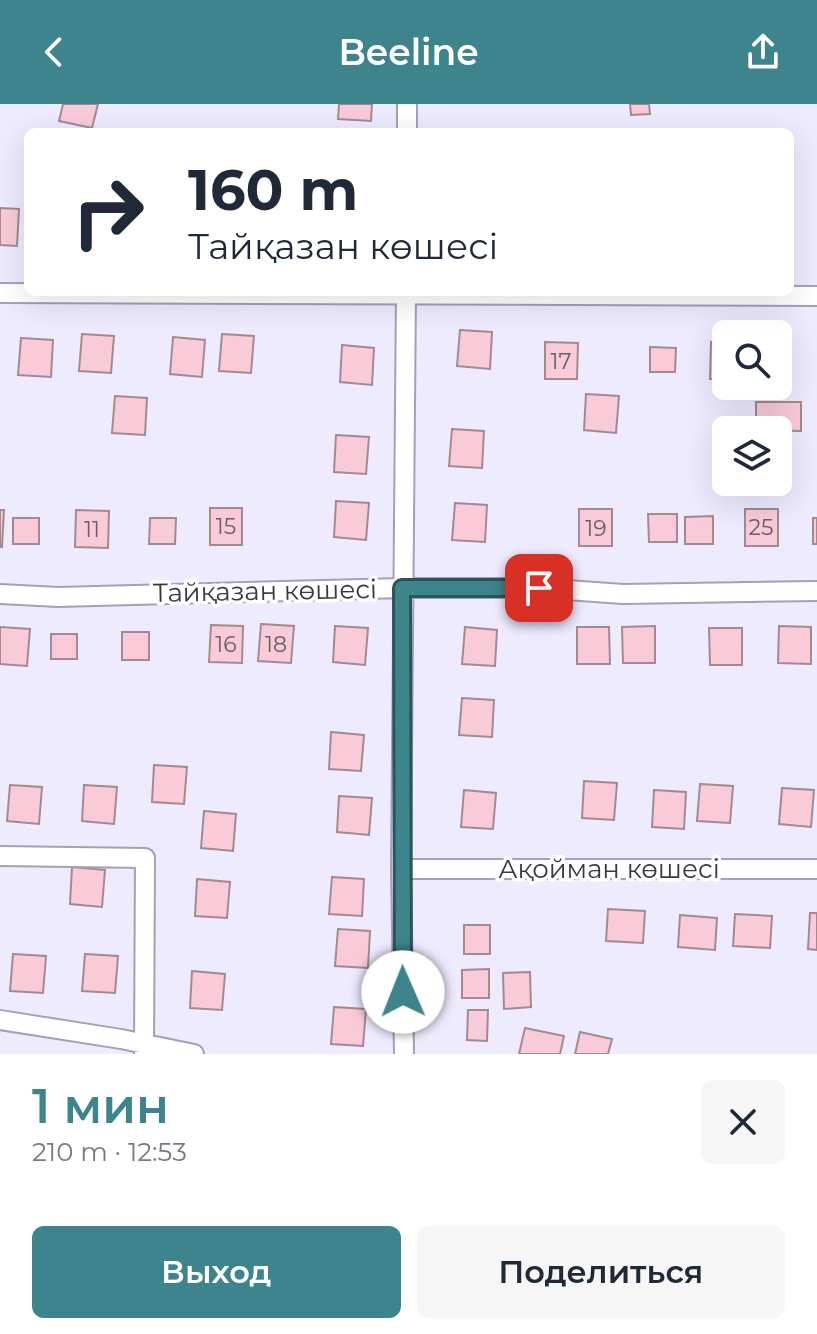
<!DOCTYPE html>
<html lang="ru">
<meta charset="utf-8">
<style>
body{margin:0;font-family:Montserrat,sans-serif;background:#f6f6f7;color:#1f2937;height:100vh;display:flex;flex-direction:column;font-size:30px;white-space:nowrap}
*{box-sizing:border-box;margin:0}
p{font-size:26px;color:#747a83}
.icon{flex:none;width:44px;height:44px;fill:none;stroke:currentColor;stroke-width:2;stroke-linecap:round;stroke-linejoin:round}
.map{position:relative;height:950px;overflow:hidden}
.sheet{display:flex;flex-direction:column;background:#fff;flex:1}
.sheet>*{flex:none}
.hud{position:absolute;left:24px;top:24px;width:770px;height:168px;border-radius:12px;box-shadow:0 8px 32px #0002;background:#fff;color:#1f2937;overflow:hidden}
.buttons{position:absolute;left:712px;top:216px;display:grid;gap:16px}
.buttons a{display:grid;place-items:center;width:80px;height:80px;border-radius:12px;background:#fff;box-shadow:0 8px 32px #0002;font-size:40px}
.pin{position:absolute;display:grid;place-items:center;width:68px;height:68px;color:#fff;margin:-34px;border-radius:16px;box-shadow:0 4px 12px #0006}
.me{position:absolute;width:88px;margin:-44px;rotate:359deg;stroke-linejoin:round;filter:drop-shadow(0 0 6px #0008)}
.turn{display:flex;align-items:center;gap:28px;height:168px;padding:0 32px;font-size:36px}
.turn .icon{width:104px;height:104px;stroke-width:2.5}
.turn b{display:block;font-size:56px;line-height:68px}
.round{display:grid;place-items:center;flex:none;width:84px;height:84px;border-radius:12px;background:#f6f6f7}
.overview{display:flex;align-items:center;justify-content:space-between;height:136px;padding:0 32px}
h1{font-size:48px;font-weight:600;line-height:60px;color:#3d848d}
.cta{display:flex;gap:16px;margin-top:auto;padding:16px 32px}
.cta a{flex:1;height:92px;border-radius:12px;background:#3d848d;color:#fff;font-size:32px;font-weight:600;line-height:92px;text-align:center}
.cta a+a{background:#f6f6f7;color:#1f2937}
header{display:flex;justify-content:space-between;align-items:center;height:104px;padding:0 32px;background:#3d848d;color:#fff;font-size:36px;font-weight:600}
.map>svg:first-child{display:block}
.building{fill:#f9cbd9;stroke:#a48991;stroke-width:2}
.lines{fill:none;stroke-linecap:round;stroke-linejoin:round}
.street-casing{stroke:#a4a0b7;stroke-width:22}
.street{stroke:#fff;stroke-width:18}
.route-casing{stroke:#28565c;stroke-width:20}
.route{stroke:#3d848d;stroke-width:14}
.labels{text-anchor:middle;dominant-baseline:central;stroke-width:7;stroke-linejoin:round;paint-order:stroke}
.number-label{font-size:22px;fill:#6a5d68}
.street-label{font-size:26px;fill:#3a3842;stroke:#fff}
</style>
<header><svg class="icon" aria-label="back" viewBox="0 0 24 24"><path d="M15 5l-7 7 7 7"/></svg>Beeline<svg class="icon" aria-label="share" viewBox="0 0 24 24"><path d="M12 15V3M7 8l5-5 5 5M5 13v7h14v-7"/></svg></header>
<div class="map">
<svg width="817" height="950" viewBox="0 0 817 950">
<rect width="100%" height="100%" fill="#eeebff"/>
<!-- building -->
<path class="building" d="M63 0H98L92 24 59 17Z
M339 0H372L371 17 338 15Z
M630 0H649L650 10 631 11Z
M0 104 19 105 17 142 0 141Z
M460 226 492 228 490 265 457 262Z
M82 230 114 232 111 269 79 267Z
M222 230 254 232 251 269 219 267Z
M173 233 205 236 202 273 170 270Z
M21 234 53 236 51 273 18 271Z
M545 238 578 239 577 275H545Z
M711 238H726V275H710Z
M342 241 374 244 372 281 340 278Z
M650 243 676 244 675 268H650Z
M586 290 619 292 616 329 584 326Z
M115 292 147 294 145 331 112 329Z
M756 298H801V327L756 326Z
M452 325 484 327 482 364 449 362Z
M336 331 369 333 366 370 334 368Z
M336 397 369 399 366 436 334 433Z
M455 399 487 401 485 438 452 436Z
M210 404H242V441H210Z
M579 405H612V442H579Z
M745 405H778V442H745Z
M0 406H4L2 443H0Z
M76 406 109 407 108 444 75 443Z
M648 410H677V438H649Z
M713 412V440H685V413Z
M13 414H39V440H13Z
M150 414H176L175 440H149Z
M813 414H817V440H813Z
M261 520 294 522 291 559 258 557Z
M211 521 243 522 242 559 209 558Z
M335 522 368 524 365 561 333 558Z
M655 522V559H623L622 523Z
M779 522 811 523V560L778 559Z
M0 523 30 525 27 562 0 560Z
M465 523 497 526 495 562 462 560Z
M577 523H609L610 560H577Z
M709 524H742V561H710Z
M122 528H149V556H122Z
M51 530H77V555H51Z
M462 594 494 596 492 633 459 631Z
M331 628 364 631 361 667 329 665Z
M154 661 187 663 184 700 152 698Z
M584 677 617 679 614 716 582 714Z
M700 680 733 682 730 719 697 717Z
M10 681 42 683 39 720 7 717Z
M84 681 117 683 114 720 82 717Z
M782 684 814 686 811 723 779 720Z
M464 686 496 689 493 725 461 723Z
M654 686 686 688 684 725 652 723Z
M339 692 372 694 369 731 337 728Z
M204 707 236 710 233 747 201 744Z
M72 763 105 766 102 803 70 800Z
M332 773 364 775 362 812 329 810Z
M197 775 230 778 227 814 195 812Z
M608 805 645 807 643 839 606 837Z
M810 809H817V846L808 845Z
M735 810 772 812 770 844 733 842Z
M680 811 717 814 715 846 678 843Z
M464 821H490V850H464Z
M338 825 370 827 368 864 335 862Z
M13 850 46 852 43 889 10 887Z
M85 850 118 852 115 889 82 887Z
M489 865V894H462V866Z
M192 867 225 870 222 906 190 904Z
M530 868 531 903 504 905 503 869Z
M334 903 366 905 363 942 331 940Z
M468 906H488L487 937 467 936Z
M525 924 564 932 560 950H519Z
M580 928 612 935 608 950H575Z"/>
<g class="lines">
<defs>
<path id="street" d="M407 28V0
M0 189 817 192
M0 490 58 493 402 484H539L623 490 817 487
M0 752 145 754 144 950
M401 765H817
M0 916 121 935 194 950
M404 950 401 765 406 188"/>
</defs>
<!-- street casing -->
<use href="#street" class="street-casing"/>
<!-- street -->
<use href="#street" class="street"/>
</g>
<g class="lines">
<defs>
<path id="route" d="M403 888 402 484H539"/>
</defs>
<!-- route casing -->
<use href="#route" class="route-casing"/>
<!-- route -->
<use href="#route" class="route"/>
</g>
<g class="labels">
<!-- number labels -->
<g class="number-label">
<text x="561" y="257">17</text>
<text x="226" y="422">15</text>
<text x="761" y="423">25</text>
<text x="596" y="424">19</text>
<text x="92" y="425">11</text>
<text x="226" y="540">16</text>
<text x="276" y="540">18</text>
</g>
<!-- street labels -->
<g class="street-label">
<text transform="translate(265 487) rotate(-1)">Тайқазан көшесі</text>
<text x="609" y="765">Ақойман көшесі</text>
</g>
</g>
</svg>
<div class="buttons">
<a><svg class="icon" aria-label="search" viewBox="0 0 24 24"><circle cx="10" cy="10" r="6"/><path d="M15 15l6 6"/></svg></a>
<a><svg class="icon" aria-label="layers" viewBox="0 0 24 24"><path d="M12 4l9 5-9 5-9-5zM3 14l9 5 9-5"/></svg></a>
</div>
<div class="pin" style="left:539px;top:484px;background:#d93025"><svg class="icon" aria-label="arrive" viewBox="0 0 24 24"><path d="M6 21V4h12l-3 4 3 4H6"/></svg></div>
<svg class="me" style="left:403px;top:888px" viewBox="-20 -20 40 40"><circle r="19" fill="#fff"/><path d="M0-13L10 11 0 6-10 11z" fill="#3d848d"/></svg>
<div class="hud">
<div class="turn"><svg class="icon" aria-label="right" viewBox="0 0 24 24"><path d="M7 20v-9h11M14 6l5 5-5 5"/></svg><div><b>160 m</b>Тайқазан көшесі</div></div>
</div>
</div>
<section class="sheet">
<div class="overview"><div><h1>1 мин</h1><p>210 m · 12:53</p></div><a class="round"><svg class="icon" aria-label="close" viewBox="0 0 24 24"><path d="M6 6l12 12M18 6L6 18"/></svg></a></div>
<div class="cta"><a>Выход</a><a>Поделиться</a></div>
</section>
